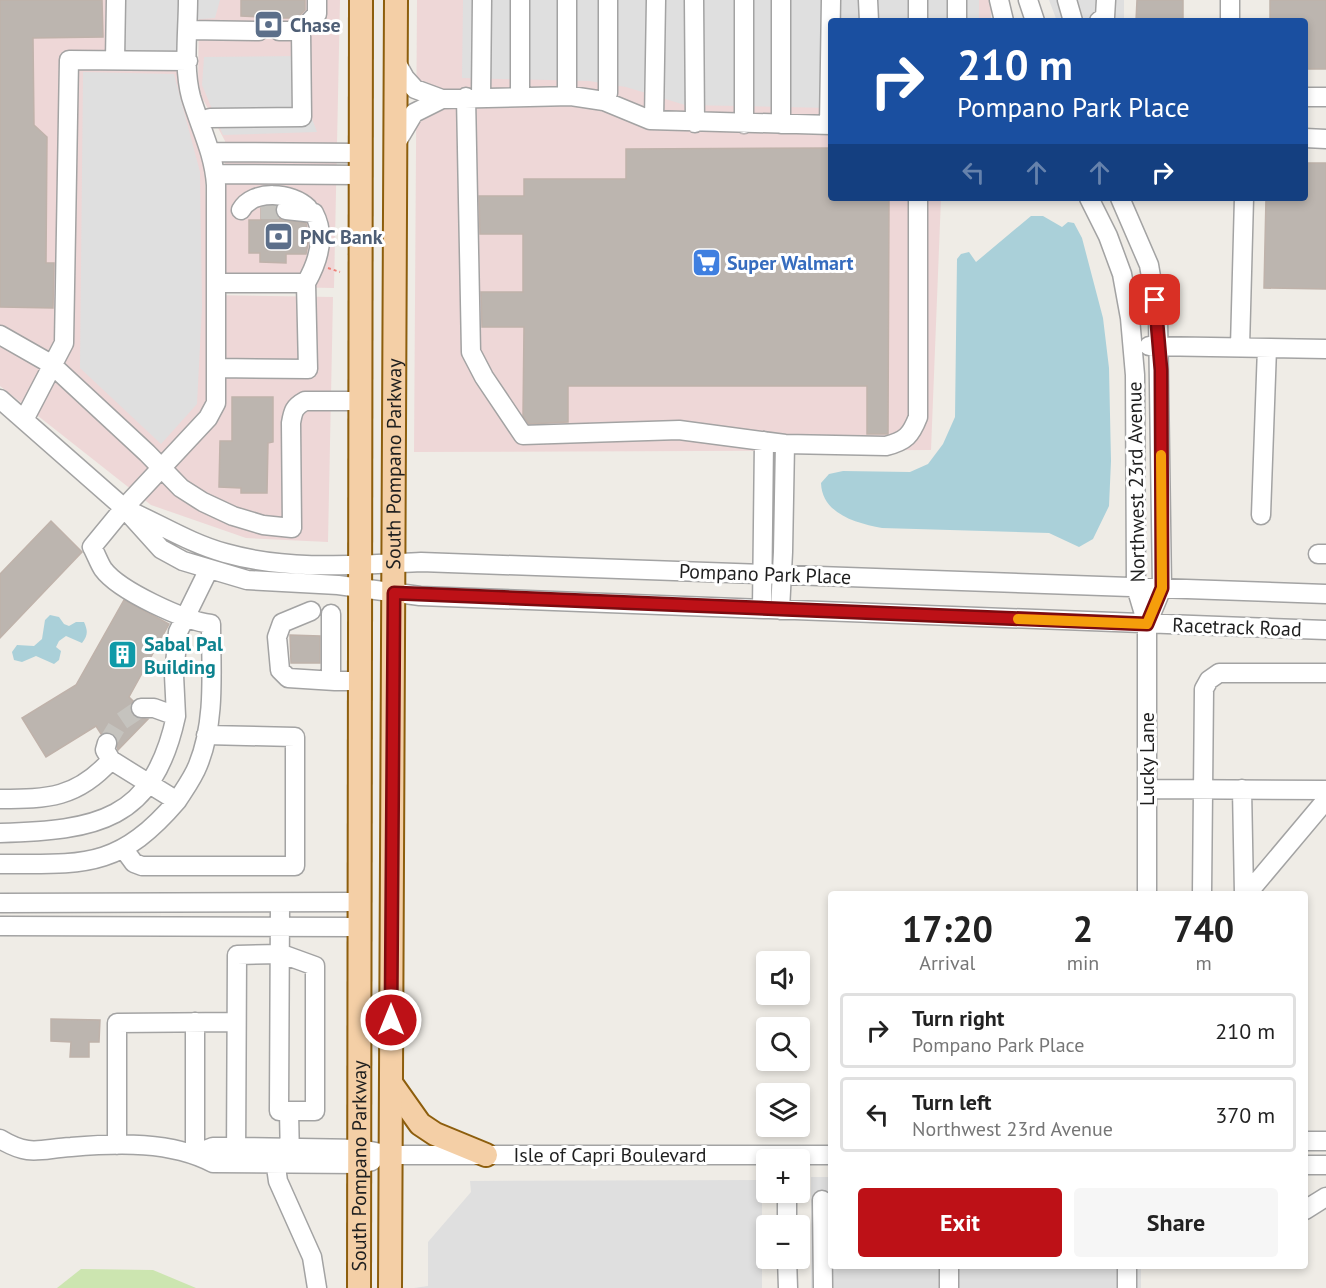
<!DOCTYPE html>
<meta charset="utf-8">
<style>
body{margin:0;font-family:"PT Sans",sans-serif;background:#f6f6f6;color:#222;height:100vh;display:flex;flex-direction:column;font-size:22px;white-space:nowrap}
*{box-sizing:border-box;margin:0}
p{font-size:20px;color:#767676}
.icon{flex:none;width:33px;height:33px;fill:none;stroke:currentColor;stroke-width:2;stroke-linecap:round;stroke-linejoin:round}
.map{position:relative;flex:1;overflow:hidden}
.details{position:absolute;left:828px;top:891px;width:480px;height:378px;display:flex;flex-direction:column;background:#fff;border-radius:6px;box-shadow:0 3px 9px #0003}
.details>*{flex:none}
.hud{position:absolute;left:828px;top:18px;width:480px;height:183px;border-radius:6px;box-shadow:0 3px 9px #0003;background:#1a4fa0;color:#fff;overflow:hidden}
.fabs{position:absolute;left:756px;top:951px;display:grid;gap:12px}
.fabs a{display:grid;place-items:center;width:54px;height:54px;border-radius:6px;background:#fff;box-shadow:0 3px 9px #0003;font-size:30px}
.pin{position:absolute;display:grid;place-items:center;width:51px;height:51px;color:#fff;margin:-26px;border-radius:12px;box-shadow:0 3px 9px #0006}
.me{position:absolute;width:66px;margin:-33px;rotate:0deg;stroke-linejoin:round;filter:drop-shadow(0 0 4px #0008)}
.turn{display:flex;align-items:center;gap:21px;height:126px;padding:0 30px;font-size:27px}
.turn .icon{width:78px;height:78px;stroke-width:2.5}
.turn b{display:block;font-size:42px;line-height:51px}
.lanes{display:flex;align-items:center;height:57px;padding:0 30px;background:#0003;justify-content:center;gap:30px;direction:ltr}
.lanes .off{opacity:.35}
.eta{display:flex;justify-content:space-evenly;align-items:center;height:102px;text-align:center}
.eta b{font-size:36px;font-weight:700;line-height:42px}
.cta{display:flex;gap:12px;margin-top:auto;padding:12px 30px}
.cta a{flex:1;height:69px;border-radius:6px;background:#bd1117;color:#fff;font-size:24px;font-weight:700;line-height:69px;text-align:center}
.cta a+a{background:#f6f6f6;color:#222}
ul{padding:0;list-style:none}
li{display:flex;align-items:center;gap:18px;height:75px;margin:0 12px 9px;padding:0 18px;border:3px solid #e0e0e0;border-radius:6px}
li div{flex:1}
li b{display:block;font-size:22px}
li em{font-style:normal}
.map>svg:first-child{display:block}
.commercial{fill:#eed7d7}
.grass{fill:#cce5b0}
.parking{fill:#dfdfdf}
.water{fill:#aad0d9}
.building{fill:#bcb5af;stroke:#bfb2aa;stroke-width:1.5}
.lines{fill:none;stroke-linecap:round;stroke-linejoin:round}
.minor-tunnel{stroke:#c5c3be;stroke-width:18;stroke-dasharray:18 9;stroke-linecap:butt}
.minor-casing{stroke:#a3a3a3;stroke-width:21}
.major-casing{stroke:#8d5e0d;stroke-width:26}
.path{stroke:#ee8078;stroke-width:2;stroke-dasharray:3 3;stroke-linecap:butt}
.minor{stroke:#fff;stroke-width:18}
.major{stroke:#f4cfa6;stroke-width:22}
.route-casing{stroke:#7b0b0f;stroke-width:15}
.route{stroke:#bd1117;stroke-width:10}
.slow{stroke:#f59e0b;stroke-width:10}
.labels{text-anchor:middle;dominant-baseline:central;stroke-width:6;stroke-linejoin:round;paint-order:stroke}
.service-label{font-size:20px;font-weight:bold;fill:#4e5e75;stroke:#fff;text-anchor:start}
.shop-label{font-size:20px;font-weight:bold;fill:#366cbe;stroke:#fff;text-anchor:start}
.street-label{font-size:20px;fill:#1f1f1f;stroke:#fff}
.culture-label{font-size:20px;font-weight:bold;fill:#0d838f;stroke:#fff;text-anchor:start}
</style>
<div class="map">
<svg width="1326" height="1288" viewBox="0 0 1326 1288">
<rect width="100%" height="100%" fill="#efece6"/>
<!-- commercial -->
<path class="commercial" d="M0 0H182L204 151 209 295 333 297 328 542 246 538 151 505 0 386Z
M199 0H340L334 288 225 286V141L198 90Z
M417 0H991V21H831V198H941L931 450 414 452Z"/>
<!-- grass -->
<path class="grass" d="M81 1269 153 1270 196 1288H57Z"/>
<!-- parking -->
<path class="parking" d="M116 0H220L215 18 188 20V61L115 60Z
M463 0H979V21H831V108L685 105 626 87 589 81 462 78Z
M1049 0H1124V21H1057Z
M300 56 303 95 317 132 223 135 202 85 204 57Z
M83 72 174 74 200 172 202 307 197 404 161 444 80 368Z
M811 1177H831V1266H1141V1288H811Z
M762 1180V1288H414L428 1286V1242L471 1192 470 1181Z"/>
<!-- water -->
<path class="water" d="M1031 216H1043L1062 227 1068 222 1074 223 1082 238 1103 318 1109 368 1111 461 1109 506 1093 539 1079 547 1049 533 882 528C856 523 822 514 821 483L829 474 843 471 910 472 928 464 943 444 955 417 957 259 961 254 969 252 976 262Z
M50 615 59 617 64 624 69 626 76 622H84C88 631 88 635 82 643L66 636 59 641 56 647 61 651 59 660 54 664 36 656 22 662 14 660 12 652 17 645 34 646 42 639 45 620Z"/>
<!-- building -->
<path class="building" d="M0 0H102L103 37 33 38 34 125 47 137 46 263H54L53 308 0 307Z
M241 0H305V10L297 18H279L269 26 259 20V17L241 16Z
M1137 0H1183V21H1136Z
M1270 0H1326V69H1305V21H1270Z
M831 148V198H889L888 434H867V386H568V422L529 424 523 416 524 327H482L481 292H523V234H480L479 196H524V179H626V149Z
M1305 163H1326V289L1264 288 1266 198H1305Z
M276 207V214L280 219 306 223 309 239 306 254H286V263L260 262V253H249V220H261V208Z
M232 397H273V442L268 443 267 493H241V488L219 487 220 441H232Z
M51 521 82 552 0 638V574Z
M124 600 169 624 129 697 133 701 130 707 132 714 136 718 148 719 118 750 115 736 110 732 101 734 96 726 46 757 22 718 76 685Z
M290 635 320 636V663H291Z
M51 1019 100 1020 99 1042H89V1057H70L71 1042 51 1041Z"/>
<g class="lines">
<!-- minor-tunnel -->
<path class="minor-tunnel" d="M261 210H286
M107 743 119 723 141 708"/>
<defs>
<path id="minor" d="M520 0V96
M694 0 695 123
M744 0V124
M781 0V124
M868 0 869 21
M957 0V21
M999 0 1004 21
M1028 0 1035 21
M1067 0 1073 21
M918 21V0
M1099 21 1105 17 1106 0
M1230 21V0
M188 30 259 31
M301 31 317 14V0
M115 60 116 0
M395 60 405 78 415 89 442 99 571 96 604 101 650 120 831 125
M567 96V0
M466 97 471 352 484 377 523 435 679 430 785 444 886 446C906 441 911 435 918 417V198
M481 97 482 0
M1305 97H1326
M604 101 608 93V0
M654 120 656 0
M201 121 210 118 302 117 301 31H279
M829 125 831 0
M1305 138 1326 139
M395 145 414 113 442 99
M212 152 360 153
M215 174 361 175
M1089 198 1108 236 1122 274 1130 318 1135 375 1136 587 1147 624V894
M1120 198 1149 265 1158 318 1162 588 1147 624
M241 210C253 189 292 192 308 208
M286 210 314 213C326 236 318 262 306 283
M0 335 51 364 147 453 181 488 203 502 233 516 263 525 292 528 291 423C293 411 294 407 305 401H360
M1149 346 1326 349
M1240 347 1244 198
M216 368 308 369 306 283H217
M0 399 124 508 161 549 183 561 247 580 338 585 420 596 1326 630
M25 418 64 343 69 60 188 61
M132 512C163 526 192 544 225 553 289 571 355 565 421 562L1326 594
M1261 515 1267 348
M1318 554H1326
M762 609 764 441
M780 610 783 552 785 444
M311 611 282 623 277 637 280 670 288 678 335 681
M331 614V675L335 681H359
M176 716 174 675 178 632 208 571
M107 743 105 750 111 760
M1147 789 1326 790
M1242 789 1244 894
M0 799C48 799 77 798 111 760L177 801C118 870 83 864 0 864
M177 801C184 790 193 778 198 765 216 721 211 670 211 624 185 621 119 591 103 569 99 563 96 554 92 547L124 508 208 418 216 403V185C214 153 200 127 191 97 183 67 188 31 188 0
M0 833C96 830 153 822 176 716L154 708H141
M123 848 134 863 142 866H295V737L206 735
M1202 894 1204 689 1209 680 1219 673H1326
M1247 894 1326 800
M0 903 358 902
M0 926 358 927
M195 1022V1154
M289 1111 290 1160
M0 1139C30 1157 39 1149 71 1147 118 1143 171 1141 213 1163L361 1164 372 1161
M1305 1141H1326
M117 1145V1023L236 1022
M274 1153 278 1181 312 1257 317 1288
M195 1154 213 1147H236L361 1149 390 1155H831
M236 1163 237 955 282 954 315 966V1111H279L280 904
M1305 1165H1326
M787 1192V1226
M822 1200 823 1288
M1305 1210 1326 1197
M787 1258 788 1288
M949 1266V1288
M1127 1266V1288"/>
<g id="major">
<path d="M391 1083 420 1124 435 1134 486 1155"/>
<path id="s1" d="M359 1288 361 0"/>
<path id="s2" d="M390 1288 396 0"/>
</g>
</defs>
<!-- minor casing -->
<use href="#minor" class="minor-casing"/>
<!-- major casing -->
<use href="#major" class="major-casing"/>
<!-- path -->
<path class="path" d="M328 268 340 272"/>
<!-- minor -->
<use href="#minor" class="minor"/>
<!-- major -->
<use href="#major" class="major"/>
</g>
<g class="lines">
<defs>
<path id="route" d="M391 1020 394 593 1147 624 1162 588 1161 370 1155 300"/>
</defs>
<!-- route casing -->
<use href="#route" class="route-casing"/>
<!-- route -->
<use href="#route" class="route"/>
<!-- slow -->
<path class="slow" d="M1018 619 1147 624 1162 588 1161 455"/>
</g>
<!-- icons -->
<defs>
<symbol id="bank-square" viewBox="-11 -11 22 22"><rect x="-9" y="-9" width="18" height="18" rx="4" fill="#5c6f8a" stroke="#fff"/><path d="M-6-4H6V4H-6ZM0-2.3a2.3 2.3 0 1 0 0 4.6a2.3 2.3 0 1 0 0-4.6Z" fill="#fff"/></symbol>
<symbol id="supermarket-square" viewBox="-11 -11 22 22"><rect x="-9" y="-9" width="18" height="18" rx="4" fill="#3f7fe0" stroke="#fff"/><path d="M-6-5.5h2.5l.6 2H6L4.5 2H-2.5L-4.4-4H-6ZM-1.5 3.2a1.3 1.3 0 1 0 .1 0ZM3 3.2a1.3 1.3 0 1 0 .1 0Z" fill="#fff"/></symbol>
<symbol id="building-square" viewBox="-11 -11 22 22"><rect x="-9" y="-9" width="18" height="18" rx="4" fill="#0f9aa8" stroke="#fff"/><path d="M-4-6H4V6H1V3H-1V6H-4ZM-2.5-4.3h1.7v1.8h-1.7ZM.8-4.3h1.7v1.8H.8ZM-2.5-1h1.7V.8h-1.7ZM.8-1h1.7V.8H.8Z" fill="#fff"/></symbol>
</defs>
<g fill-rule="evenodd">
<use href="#bank-square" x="252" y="8" width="33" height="33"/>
<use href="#bank-square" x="262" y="220" width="33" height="33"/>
<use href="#supermarket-square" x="690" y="246" width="33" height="33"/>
<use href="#building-square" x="106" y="638" width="33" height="33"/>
</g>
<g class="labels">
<!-- service labels -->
<g class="service-label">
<text x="290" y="25">Chase</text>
<text x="300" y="237">PNC Bank</text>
</g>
<!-- shop labels -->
<g class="shop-label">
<text x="727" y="263">Super Walmart</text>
</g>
<!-- street labels -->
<g class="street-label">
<text stroke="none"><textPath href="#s2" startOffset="824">South Pompano Parkway</textPath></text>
<text transform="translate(1136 482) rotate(-91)">Northwest 23rd Avenue</text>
<text transform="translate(765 574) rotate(2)">Pompano Park Place</text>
<text transform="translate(1237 627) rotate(2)">Racetrack Road</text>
<text transform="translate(1147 759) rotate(-90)">Lucky Lane</text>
<text x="610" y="1155">Isle of Capri Boulevard</text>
<text stroke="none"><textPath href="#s1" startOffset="122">South Pompano Parkway</textPath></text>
</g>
<!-- culture labels -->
<g class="culture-label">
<text x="144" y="644">Sabal Pal<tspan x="144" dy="23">Building</tspan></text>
</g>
</g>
</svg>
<div class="fabs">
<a><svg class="icon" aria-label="sound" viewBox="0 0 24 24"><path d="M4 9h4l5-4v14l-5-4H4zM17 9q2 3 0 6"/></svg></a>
<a><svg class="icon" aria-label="search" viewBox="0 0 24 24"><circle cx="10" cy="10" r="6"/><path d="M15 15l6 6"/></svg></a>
<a><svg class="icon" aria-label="layers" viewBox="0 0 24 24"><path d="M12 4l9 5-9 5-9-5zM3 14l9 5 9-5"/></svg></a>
<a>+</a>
<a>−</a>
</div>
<div class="pin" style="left:1155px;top:300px;background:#d93025"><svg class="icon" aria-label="arrive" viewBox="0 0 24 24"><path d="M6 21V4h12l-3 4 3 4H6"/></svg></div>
<svg class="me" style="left:391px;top:1020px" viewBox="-20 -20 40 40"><circle r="17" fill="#bd1117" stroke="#fff" stroke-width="3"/><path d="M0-11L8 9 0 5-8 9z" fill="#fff"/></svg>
<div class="hud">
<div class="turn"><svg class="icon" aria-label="right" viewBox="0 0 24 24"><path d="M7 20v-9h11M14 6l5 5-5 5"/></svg><div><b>210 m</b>Pompano Park Place</div></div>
<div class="lanes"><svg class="icon off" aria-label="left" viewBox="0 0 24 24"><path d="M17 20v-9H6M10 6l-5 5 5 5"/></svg><svg class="icon off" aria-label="ahead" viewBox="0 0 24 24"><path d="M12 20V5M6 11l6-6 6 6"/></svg><svg class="icon off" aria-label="ahead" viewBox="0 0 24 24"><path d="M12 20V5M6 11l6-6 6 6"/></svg><svg class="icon" aria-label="right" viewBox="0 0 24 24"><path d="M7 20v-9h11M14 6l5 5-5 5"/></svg></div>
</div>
<section class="details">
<div class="eta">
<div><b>17:20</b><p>Arrival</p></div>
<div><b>2</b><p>min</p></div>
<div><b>740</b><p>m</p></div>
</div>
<ul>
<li><svg class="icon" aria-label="right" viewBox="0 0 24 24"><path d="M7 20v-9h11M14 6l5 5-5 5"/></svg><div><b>Turn right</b><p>Pompano Park Place</p></div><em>210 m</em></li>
<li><svg class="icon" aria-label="left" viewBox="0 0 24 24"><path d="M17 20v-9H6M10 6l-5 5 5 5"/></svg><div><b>Turn left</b><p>Northwest 23rd Avenue</p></div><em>370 m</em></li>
</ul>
<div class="cta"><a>Exit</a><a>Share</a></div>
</section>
</div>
